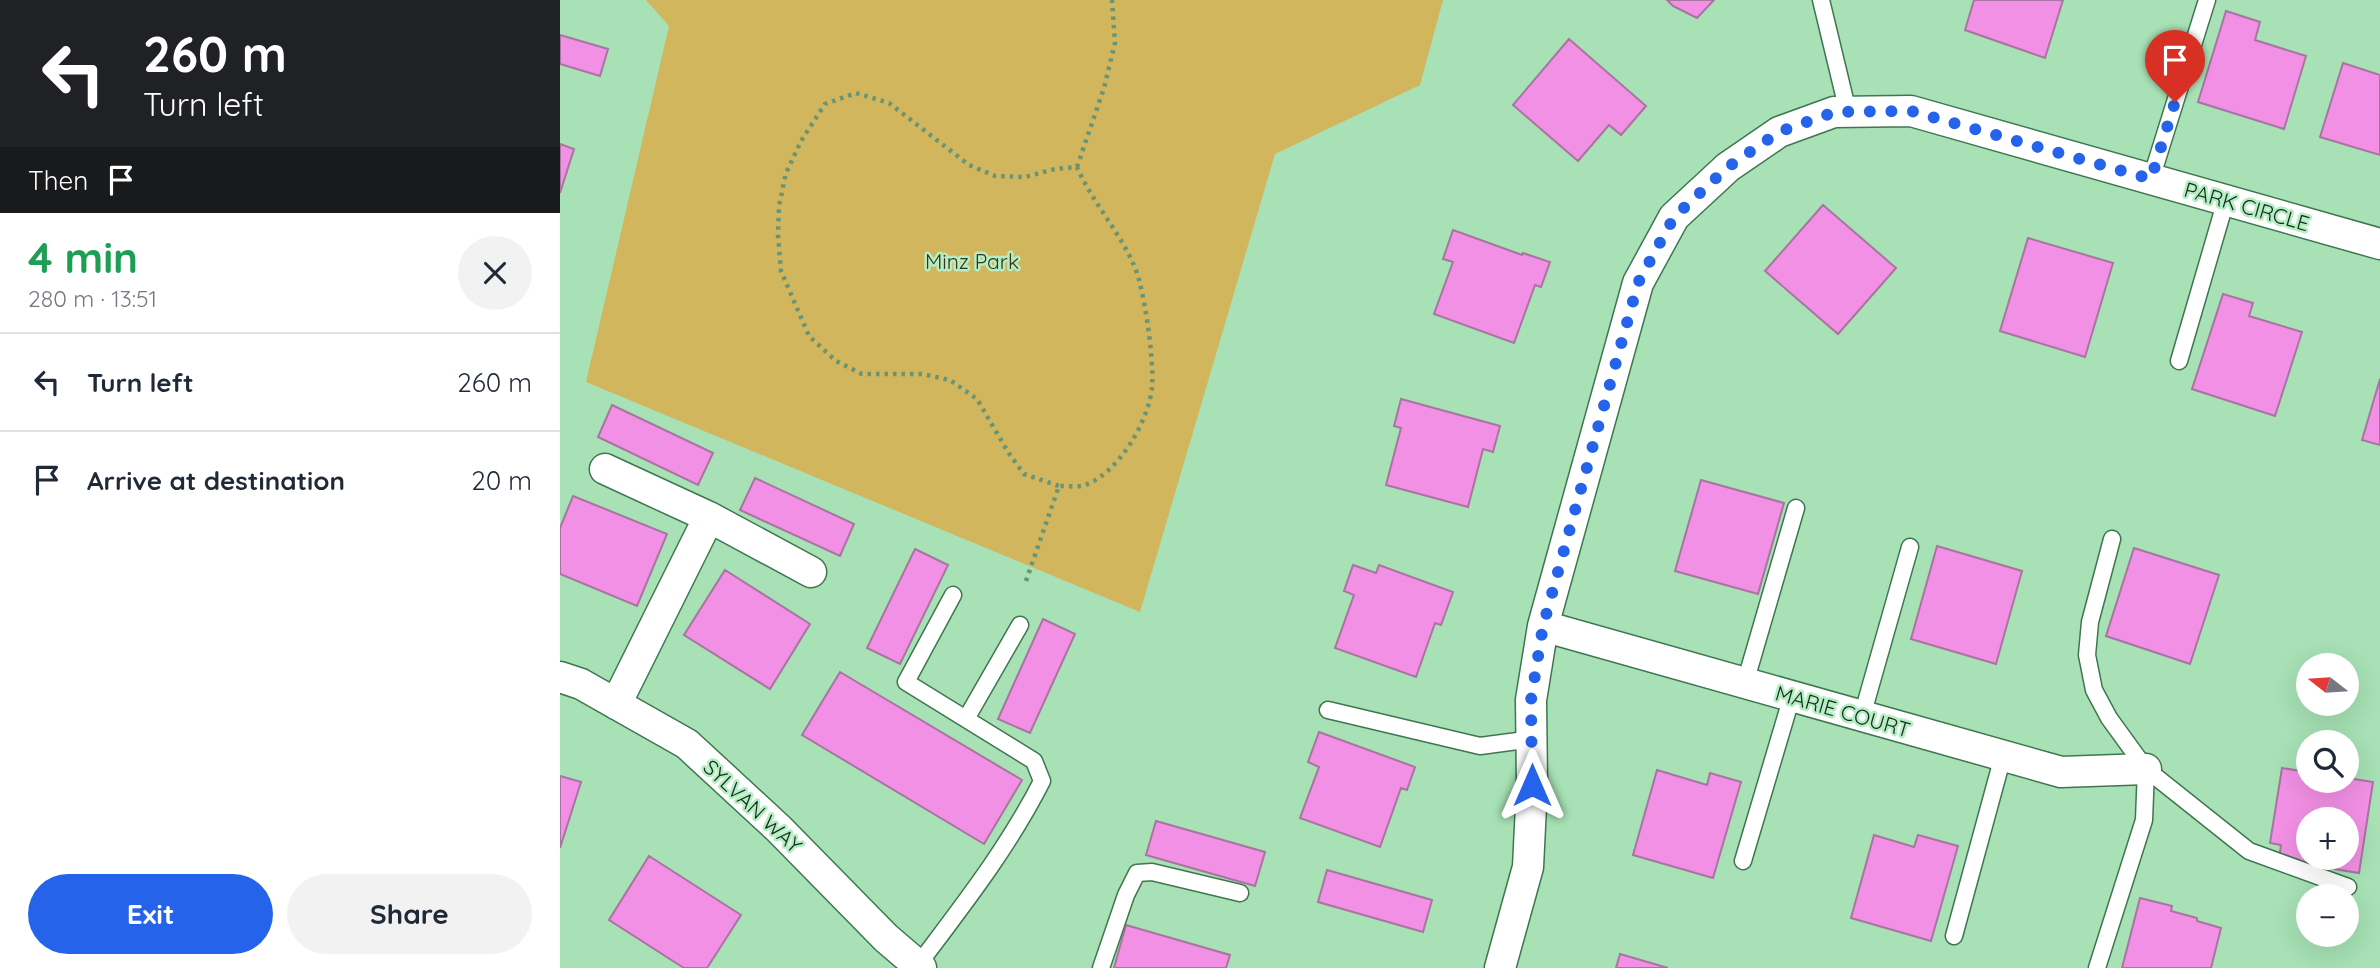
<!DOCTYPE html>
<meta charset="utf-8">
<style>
body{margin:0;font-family:Quicksand,sans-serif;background:#f2f2f3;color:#1f2937;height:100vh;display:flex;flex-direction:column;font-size:26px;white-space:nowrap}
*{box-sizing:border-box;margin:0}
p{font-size:23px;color:#747a83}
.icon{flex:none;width:38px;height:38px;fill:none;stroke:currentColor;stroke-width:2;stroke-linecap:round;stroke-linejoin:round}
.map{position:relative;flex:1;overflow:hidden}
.details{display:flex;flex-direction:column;background:#fff;width:560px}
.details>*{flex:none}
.banner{background:#202124;color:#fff;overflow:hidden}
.needle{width:46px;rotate:287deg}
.fabs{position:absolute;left:1736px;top:653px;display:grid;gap:14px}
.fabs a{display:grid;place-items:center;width:63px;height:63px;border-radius:50%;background:#fff;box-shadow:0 7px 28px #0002;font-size:35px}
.pin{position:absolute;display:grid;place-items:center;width:60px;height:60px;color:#fff;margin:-72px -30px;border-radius:50% 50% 50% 0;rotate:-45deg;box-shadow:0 0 7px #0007}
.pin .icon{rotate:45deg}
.me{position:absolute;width:77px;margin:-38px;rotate:0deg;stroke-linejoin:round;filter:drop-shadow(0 0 5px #0008)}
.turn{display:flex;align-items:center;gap:24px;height:147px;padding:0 28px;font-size:32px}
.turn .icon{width:91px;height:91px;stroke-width:2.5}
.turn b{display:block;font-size:49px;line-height:60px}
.then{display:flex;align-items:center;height:66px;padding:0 28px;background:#0003;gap:14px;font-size:26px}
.round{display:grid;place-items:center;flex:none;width:74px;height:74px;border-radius:37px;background:#f2f2f3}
.summary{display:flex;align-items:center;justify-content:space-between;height:119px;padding:0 28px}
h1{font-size:42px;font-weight:700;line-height:52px;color:#1e9e55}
.button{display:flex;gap:14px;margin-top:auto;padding:14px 28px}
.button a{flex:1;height:80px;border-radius:42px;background:#2563eb;color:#fff;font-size:28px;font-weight:700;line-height:80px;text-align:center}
.button a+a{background:#f2f2f3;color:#1f2937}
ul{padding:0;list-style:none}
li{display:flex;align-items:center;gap:21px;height:98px;padding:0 28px;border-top:2px solid #e0e1e3}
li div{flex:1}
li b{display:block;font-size:26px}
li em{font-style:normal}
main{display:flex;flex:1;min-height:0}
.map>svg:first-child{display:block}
.green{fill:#d2b65e}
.building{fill:#f290e5;stroke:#a7759f;stroke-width:2;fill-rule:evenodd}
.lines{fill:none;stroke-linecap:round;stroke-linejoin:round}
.service-casing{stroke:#3f7650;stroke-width:19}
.minor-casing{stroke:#3f7650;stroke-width:33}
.path{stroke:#699574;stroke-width:4.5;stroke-dasharray:3.5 5;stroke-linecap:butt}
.service{stroke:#fff;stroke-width:16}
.minor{stroke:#fff;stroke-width:30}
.route{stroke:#2563eb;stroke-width:12;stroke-dasharray:0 21.6}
.labels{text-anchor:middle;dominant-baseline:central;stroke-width:5;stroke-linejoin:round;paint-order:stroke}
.street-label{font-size:21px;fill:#152c1c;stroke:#b4eec2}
.park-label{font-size:21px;fill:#39321c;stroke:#b4eec2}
</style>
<main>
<section class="details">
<div class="banner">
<div class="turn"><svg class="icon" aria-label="left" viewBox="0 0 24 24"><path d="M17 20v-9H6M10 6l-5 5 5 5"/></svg><div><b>260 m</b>Turn left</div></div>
<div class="then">Then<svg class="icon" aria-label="arrive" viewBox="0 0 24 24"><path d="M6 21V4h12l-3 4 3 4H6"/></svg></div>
</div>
<div class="summary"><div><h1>4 min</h1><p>280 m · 13:51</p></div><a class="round"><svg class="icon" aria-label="close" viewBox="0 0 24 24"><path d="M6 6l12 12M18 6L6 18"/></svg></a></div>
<ul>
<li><svg class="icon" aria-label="left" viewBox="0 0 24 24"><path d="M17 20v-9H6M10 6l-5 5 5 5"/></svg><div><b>Turn left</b></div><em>260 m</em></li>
<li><svg class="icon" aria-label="arrive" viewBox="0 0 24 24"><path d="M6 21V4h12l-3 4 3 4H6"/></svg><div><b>Arrive at destination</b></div><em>20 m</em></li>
</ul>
<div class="button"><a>Exit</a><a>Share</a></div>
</section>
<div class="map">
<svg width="1820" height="968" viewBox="0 0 1820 968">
<rect width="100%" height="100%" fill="#a7e1b5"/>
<!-- green -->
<path class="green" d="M86 0H883L860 85 715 154 580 612 26 382 109 26Z"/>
<!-- building -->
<path class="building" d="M1107 0H1154L1137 18 1113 6Z
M1414 0H1503L1485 58 1405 30Z
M1666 11 1700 22 1695 40 1746 56 1724 129 1638 102Z
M0 35 48 49 40 76 0 64Z
M1009 39 1086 106 1061 135 1049 125 1018 161 953 105Z
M1783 63 1820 75V155L1760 137Z
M0 144 14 149 0 193Z
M1263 205 1336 268 1278 334 1205 271Z
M893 230 962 255 963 253 990 262 981 287 975 285 954 343 874 314 893 262 883 259Z
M1468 238 1553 263 1525 357 1440 331Z
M1663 294 1693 303 1689 316 1742 332 1715 416 1632 389Z
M1820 379V445L1802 440Z
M841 399 940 426 933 452 923 449 908 507 826 485 841 428 834 426Z
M52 405 153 453 138 485 38 437Z
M195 478 294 524 280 556 180 510Z
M1141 480 1224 503 1198 594 1115 571Z
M13 496 107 534 77 606 0 574V528Z
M1377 546 1462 571 1436 664 1351 639Z
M1574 548 1659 575 1630 664 1546 636Z
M355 549 388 565 340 664 307 648Z
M793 565 816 573 819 565 893 592 881 625 875 623 856 677 775 648 794 595 784 591Z
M165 570 250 624 210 689 124 635Z
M483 619 515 634 470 733 438 719Z
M280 672 462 780 424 844 242 735Z
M759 732 855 767 847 790 841 788 820 847 740 818 759 767 748 762Z
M1722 768 1748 772V780H1787V778L1813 782 1799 873 1719 860 1721 845 1710 843ZM1748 819H1787V858H1748Z
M1097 770 1147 785 1150 773 1181 782 1153 878 1073 855Z
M0 776 21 782 0 848Z
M596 821 705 852 695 886 586 855Z
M1314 835 1354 847 1358 835 1398 846 1371 941 1291 918Z
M89 856 181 915 147 968H124L49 920Z
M767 870 872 900 863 932 758 902Z
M1580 898 1612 906 1611 911 1637 918V921L1661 928 1651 968H1562Z
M566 925 670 955 666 968H554Z
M1060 954 1108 968H1056Z"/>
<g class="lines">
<defs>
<path id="service" d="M1261 0 1288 112
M1591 179 1647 0
M1619 361 1666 200
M1552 539 1530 622 1527 655 1534 690 1549 718 1586 769 1689 851 1788 887
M1185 683 1236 508
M768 710 920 746 972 739
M1302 716 1350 547
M406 719 460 625
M1183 861 1232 696
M1394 936 1443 756
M358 965C403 905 448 848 482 781L474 761 346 682 393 595
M541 968 566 895 577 873 592 872 680 893
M1537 968 1584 820 1586 769"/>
<path id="minor" d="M45 469 149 517
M983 626 1501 772 1586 769
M0 677 21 684 127 744 219 829 326 938 361 968
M56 704 149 517 251 572
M940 968 968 867 972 785 971 700 983 626 1078 283 1114 217 1168 167 1219 132 1274 112 1351 111 1820 244"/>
</defs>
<!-- service casing -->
<use href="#service" class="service-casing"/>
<!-- minor casing -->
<use href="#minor" class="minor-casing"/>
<!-- path -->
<path class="path" d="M517 167 544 88 555 43 552 0
M466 581 499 486C506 486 514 487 521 486 556 478 590 420 592 386 594 361 586 305 579 280 569 242 533 205 517 167L495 169 465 177 435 176 409 165 329 103 296 93 265 104 241 141 226 173 219 206 218 235 221 271 249 336 276 361 302 374H362L390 380 417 399 448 452 464 474 499 486"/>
<!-- service -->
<use href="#service" class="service"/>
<!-- minor -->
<use href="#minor" class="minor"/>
</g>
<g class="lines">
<!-- route -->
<path class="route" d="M972 785 971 700 983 626 1078 283 1114 217 1168 167 1219 132 1275 112 1351 111 1591 179 1615 102"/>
</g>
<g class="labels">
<!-- street labels -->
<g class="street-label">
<text transform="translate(1687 206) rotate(16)">PARK CIRCLE</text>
<text transform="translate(1283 711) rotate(16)">MARIE COURT</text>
<text transform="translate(193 806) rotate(43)">SYLVAN WAY</text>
</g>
<!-- park labels -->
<g class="park-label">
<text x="412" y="261">Minz Park</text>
</g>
</g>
</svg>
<div class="fabs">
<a><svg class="needle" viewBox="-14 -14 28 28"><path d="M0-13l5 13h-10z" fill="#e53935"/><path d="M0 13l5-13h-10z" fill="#747a83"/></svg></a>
<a><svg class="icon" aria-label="search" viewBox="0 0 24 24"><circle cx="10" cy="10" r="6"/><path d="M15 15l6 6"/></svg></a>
<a>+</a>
<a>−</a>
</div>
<div class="pin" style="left:1615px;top:102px;background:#d93025"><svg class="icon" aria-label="arrive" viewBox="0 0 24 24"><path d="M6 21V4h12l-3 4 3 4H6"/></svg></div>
<svg class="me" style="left:972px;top:785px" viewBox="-20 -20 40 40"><path d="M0-17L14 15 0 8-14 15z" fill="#2563eb" stroke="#fff" stroke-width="4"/></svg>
</div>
</main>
